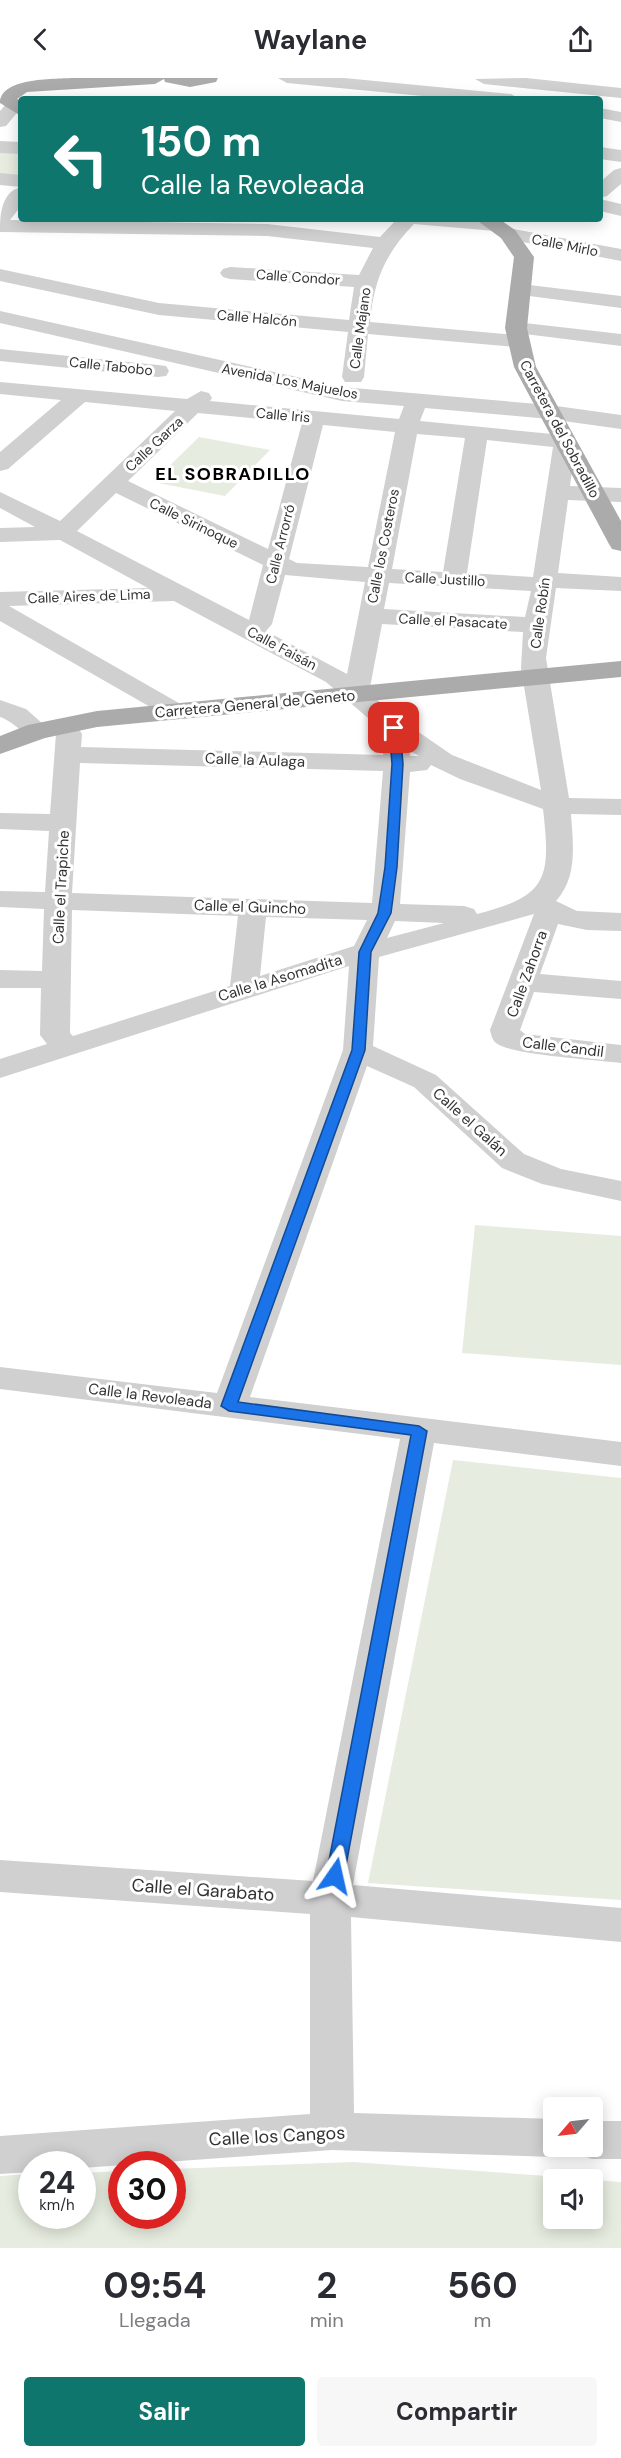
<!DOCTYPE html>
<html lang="es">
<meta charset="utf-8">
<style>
body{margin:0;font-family:"DM Sans",sans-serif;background:#f7f7f7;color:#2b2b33;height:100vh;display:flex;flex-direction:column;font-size:22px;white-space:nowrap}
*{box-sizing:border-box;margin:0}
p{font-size:20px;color:#7c7c81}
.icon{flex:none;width:33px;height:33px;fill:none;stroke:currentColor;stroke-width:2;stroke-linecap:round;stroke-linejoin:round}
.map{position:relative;height:2170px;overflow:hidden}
.side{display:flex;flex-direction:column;background:#fff;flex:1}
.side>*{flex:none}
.top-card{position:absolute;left:18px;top:18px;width:585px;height:126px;border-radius:6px;box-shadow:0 3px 15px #0003;background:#0f766e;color:#fff;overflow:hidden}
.needle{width:39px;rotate:242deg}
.controls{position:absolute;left:543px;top:2019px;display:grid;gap:12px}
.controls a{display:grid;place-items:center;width:60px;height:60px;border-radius:6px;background:#fff;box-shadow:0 3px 15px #0003;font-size:30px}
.speed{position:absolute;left:18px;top:2073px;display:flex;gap:12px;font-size:30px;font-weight:700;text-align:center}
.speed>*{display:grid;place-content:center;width:78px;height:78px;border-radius:50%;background:#fff;box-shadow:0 3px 15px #0003;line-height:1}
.speed small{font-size:15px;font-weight:400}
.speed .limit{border:9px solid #d22;background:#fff;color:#111}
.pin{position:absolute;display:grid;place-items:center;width:51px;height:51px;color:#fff;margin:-26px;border-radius:12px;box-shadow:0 3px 9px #0006}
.me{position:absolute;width:66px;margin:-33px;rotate:11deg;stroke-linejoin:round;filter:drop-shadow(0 0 4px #0008)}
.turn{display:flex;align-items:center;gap:21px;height:126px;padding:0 24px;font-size:27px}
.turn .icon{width:78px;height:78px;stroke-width:2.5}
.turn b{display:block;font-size:42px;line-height:51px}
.eta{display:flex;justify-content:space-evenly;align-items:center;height:102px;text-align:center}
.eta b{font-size:36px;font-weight:700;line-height:42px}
.action{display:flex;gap:12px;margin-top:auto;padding:12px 24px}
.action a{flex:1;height:69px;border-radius:6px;background:#0f766e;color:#fff;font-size:24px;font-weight:700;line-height:69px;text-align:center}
.action a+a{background:#f7f7f7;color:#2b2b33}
header{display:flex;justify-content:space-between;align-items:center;height:78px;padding:0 24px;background:#fff;font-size:27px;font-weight:700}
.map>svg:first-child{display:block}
.green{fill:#e6ecdf}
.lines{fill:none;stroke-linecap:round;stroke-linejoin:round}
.minor{fill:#d0d0d0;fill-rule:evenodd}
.major{fill:#ababab;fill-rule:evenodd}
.route{fill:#1a73e8;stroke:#114b97;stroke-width:1.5}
.labels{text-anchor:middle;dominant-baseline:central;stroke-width:6;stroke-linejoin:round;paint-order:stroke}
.far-street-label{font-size:14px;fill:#333;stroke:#fff}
.street-label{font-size:15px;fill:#333;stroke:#fff}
.far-district-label{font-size:18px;font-weight:bold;letter-spacing:1.5px;fill:#000;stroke:#fff}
.near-street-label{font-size:18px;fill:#333;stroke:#fff}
</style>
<header><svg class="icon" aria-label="back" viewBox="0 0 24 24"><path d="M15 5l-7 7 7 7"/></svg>Waylane<svg class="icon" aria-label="share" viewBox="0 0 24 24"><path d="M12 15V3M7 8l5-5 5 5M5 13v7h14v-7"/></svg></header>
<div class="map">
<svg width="621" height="2170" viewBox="0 0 621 2170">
<rect width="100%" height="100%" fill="#fff"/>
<!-- green -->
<path class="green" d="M0 74 21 75V99L0 98Z
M199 359 270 372 225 418 153 404Z
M475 1147 621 1158V1287L462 1275Z
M453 1382 621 1400V1822L368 1805Z
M353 2084 588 2101 554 2102V2140H592L593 2102 621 2104V2170H0V2098L31 2096 32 2138H82L83 2095 121 2093 122 2138H172L173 2091Z"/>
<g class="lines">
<!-- minor -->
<path class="minor" d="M278 0H344L511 16 520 21H454L287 5Z
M526 0 621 10V20L484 6 475 1Z
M13 24 19 25 21 30 6 48 0 49V33L7 25Z
M600 30 621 34V44L600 40Z
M0 63 21 64V76L0 75Z
M600 69 621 72V84L600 81Z
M621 90V106L607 118 600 120V104L614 92Z
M0 95 21 97V109L0 107Z
M21 109V128L10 142 267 146 380 159 397 141 502 143 505 147 495 153 414 146C385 176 374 202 370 244L517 257 524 259 528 263 524 267 517 269 368 256 364 299 361 304H345L342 299 348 254 159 237 0 203V191L159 225 349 242 354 209 230 201 223 199 220 195 223 191 230 189 359 197 373 170 267 158 0 154C0 137 1 114 21 109Z
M600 121 621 126V138L600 133Z
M508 150 621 171V183L501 160 498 156 501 152Z
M521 206 621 218V230L514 216 511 212 514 208Z
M0 233 342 309 549 327 621 337V351L549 341 425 330 420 343 573 358 576 363 570 408 621 410V424L568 422 558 495 621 499V513L556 510 546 580 569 720 621 721V737L571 736C573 766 578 799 556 823L577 833 621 835V853L587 852 558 846 540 896 621 903V921L534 914 520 952 525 956 621 967V985C598 982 510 977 496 965 492 962 491 956 490 952L534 836 379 879 373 968 436 997 524 1076 561 1091 621 1103V1123L542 1106 502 1090 414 1009 367 988 250 1319 621 1364V1388L434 1365 353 1807 621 1830V1864L351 1839 354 2035 554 2041V2068H572L570 2073 554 2079 332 2072 82 2090V2086H32V2094L0 2096V2058L310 2036V1836L0 1814V1782L313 1803 400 1361 0 1311V1289L217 1315 343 972 349 888 0 1000V981L47 966 40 957 41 910H0V892L42 893 44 831 0 829V813L45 814 49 753 0 751V735L50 736 56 656 60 650 69 648 78 650 82 656 81 669 383 677 382 652 326 604 174 523 9 528 184 628 188 633 184 638 175 641 166 638 0 543V514L148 510 60 462 0 464V450L35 449 0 430V414L60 443 175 333 85 324 8 391 0 393V374L61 322 0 316V304L187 321 201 313 209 315 212 320 210 323 399 341 404 328 342 323 0 245ZM198 335 302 345 268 471 128 403ZM323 347 395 354 368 489 297 485 289 481ZM417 356 465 360 443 494 392 491ZM487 362 553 369 533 499 467 495ZM116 415 263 487 249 542 77 453ZM285 497 365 504 347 596 266 553 272 546ZM389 505 531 513 525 539 384 531ZM382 546 523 554 521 590 541 712 452 677 404 644 369 615ZM409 672 419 678H410ZM80 685 383 693 372 825 72 815ZM431 687 460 701 543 731C551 800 548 818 477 836L474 831 464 828 400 826 410 694 427 692ZM72 832 238 838 230 908 73 958 70 955ZM266 839 367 842 354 868 260 898ZM395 843 444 845 387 860Z
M516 244 621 256V268L509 254 506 250 509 246Z
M0 271 158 287 166 288 169 293 166 298 158 299 0 283Z
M0 622 26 631 51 653 47 659C26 664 18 645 0 639Z
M592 2043H621V2081H592L576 2075 573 2068H592Z"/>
<!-- major -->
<path class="major" d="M73 0H218L216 4 190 9 165 4 164 1 155 6 27 14 17 21 21 23V38L0 25C0 0 52 1 73 0Z
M475 141H499L515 152 534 179 527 250 536 289 621 443V473L612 471 609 466 514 289 505 250 514 179 501 160Z
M621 583V599L97 649 45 660 0 676V658L28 647 97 633Z"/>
</g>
<!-- route -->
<path class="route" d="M394 647 400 650 403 686 397 789 391 835 371 874 365 972 238 1324 419 1348 427 1353 344 1798 341 1803H329L326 1798 411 1357 229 1333 221 1328 352 972 359 874 378 835 385 789 392 686 389 650Z"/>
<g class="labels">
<!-- far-street labels -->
<g class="far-street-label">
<text transform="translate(565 167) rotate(11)">Calle Mirlo</text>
<text transform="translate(298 199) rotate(4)">Calle Condor</text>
<text transform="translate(257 240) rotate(5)">Calle Halcón</text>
<text transform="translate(360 250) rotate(-82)">Calle Majano</text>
<text transform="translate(111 288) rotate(6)">Calle Tabobo</text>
<text transform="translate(290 303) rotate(11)">Avenida Los Majuelos</text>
<text transform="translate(283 337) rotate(5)">Calle Iris</text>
<text transform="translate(560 351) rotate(62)">Carretera del Sobradillo</text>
<text transform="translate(154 366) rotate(-43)">Calle Garza</text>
<text transform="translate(194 445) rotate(26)">Calle Sirinoque</text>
<text transform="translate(280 466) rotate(-76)">Calle Arrorró</text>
<text transform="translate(383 468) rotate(-79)">Calle los Costeros</text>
<text transform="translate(445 501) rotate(3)">Calle Justillo</text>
<text transform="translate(89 518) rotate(-2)">Calle Aires de Lima</text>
<text transform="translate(540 535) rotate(-82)">Calle Robín</text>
<text transform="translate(453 543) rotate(3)">Calle el Pasacate</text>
<text transform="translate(282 570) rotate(28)">Calle Faisán</text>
</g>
<!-- street labels -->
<g class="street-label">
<text transform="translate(255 626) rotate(-5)">Carretera General de Geneto</text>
<text transform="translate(255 682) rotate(2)">Calle la Aulaga</text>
<text transform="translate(61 809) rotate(-87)">Calle el Trapiche</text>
<text transform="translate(250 829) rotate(2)">Calle el Guincho</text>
<text transform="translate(527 896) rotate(-70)">Calle Zahorra</text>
<text transform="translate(280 900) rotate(-17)">Calle la Asomadita</text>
<text transform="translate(563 969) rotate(7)">Calle Candil</text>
<text transform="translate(470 1044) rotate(42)">Calle el Galán</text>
<text transform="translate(150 1318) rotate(7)">Calle la Revoleada</text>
</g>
<!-- far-district labels -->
<g class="far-district-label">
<text x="233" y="396">EL SOBRADILLO</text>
</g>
<!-- near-street labels -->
<g class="near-street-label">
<text transform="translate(203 1812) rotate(4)">Calle el Garabato</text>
<text transform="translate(277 2058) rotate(-3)">Calle los Cangos</text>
</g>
</g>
</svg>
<div class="controls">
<a><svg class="needle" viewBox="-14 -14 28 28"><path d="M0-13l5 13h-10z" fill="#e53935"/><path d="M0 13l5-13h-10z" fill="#7c7c81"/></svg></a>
<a><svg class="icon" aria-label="sound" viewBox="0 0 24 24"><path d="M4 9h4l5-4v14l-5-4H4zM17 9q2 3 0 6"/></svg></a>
</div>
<div class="speed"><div>24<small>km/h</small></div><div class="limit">30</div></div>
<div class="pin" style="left:394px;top:650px;background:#d93025"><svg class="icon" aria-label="arrive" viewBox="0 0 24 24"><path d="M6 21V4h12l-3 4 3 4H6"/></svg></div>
<svg class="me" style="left:335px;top:1798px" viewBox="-20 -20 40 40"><path d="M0-17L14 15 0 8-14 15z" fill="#1a73e8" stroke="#fff" stroke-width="4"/></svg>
<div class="top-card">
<div class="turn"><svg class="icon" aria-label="left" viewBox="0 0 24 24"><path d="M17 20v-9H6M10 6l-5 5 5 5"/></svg><div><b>150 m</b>Calle la Revoleada</div></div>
</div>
</div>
<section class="side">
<div class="eta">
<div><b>09:54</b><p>Llegada</p></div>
<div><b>2</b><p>min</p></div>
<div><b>560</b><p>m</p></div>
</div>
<div class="action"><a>Salir</a><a>Compartir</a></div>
</section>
